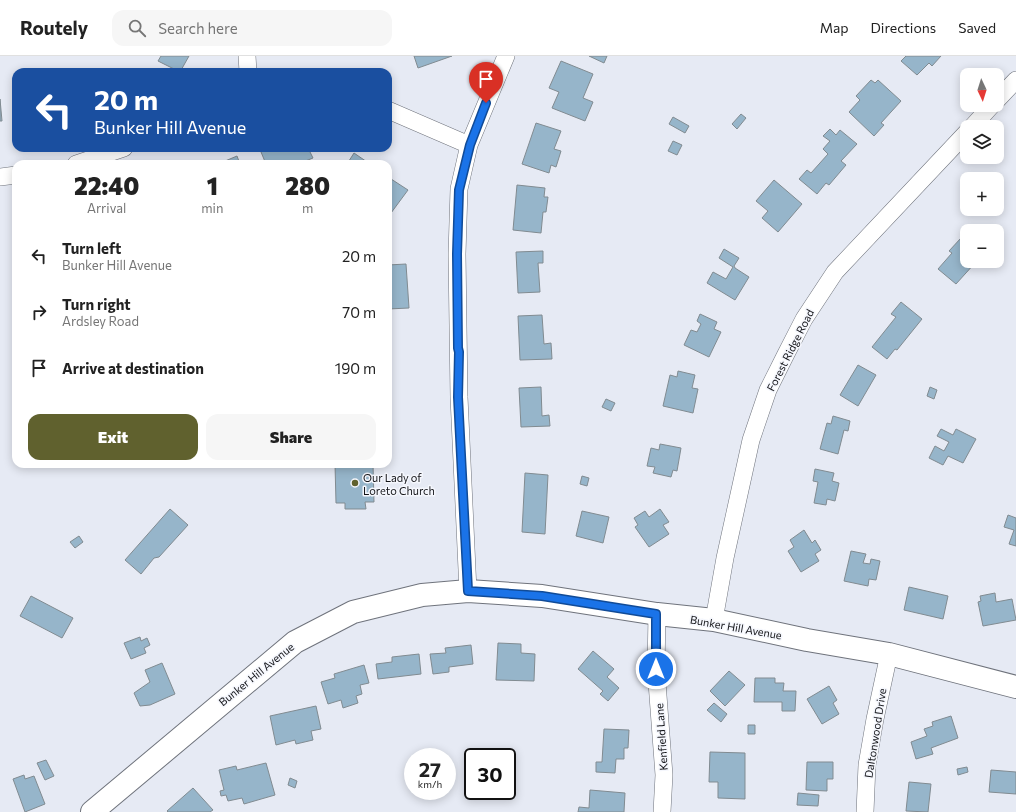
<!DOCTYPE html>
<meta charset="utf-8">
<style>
body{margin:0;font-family:Commissioner,sans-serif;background:#f6f6f6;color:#222;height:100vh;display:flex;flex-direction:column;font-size:15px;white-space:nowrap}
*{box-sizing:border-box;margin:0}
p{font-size:13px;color:#767676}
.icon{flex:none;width:22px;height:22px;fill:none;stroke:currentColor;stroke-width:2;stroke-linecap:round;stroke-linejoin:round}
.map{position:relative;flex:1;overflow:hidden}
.sheet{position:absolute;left:12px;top:104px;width:380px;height:308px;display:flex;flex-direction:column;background:#fff;border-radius:12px;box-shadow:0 2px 10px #0003}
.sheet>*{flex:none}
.top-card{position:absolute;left:12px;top:12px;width:380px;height:84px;border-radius:12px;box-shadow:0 2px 10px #0003;background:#1a4fa0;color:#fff;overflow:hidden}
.needle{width:26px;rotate:176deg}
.buttons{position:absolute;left:960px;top:12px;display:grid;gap:8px}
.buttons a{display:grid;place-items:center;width:44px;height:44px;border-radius:8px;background:#fff;box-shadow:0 2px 10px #0003;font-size:20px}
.speed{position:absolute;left:404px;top:692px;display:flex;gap:8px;font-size:20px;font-weight:700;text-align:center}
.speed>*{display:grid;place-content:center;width:52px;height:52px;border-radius:50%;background:#fff;box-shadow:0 2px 10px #0003;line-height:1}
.speed small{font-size:10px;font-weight:400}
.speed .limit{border:2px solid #111;border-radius:6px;background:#fff;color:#111}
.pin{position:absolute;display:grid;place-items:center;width:34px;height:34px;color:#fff;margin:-41px -17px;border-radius:50% 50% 50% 0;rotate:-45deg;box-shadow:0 0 4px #0007}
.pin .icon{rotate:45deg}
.me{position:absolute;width:44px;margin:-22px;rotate:0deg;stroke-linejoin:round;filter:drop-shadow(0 0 3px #0008)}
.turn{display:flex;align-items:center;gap:14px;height:84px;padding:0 16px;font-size:18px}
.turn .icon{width:52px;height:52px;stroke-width:2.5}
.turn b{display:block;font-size:28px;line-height:34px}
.eta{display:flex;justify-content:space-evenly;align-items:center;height:68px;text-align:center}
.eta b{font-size:24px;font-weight:800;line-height:28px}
.action{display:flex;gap:8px;margin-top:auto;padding:8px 16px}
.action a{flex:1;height:46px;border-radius:12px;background:#60612e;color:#fff;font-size:16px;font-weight:800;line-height:46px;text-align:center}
.action a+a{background:#f6f6f6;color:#222}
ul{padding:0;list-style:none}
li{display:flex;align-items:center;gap:12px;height:56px;padding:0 16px}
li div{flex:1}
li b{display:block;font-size:15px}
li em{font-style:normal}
header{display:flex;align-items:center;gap:24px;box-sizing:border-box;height:56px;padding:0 20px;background:#fff;border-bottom:1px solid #e0e0e0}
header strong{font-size:19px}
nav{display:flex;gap:22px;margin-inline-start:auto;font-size:14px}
.search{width:280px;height:36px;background:#f6f6f6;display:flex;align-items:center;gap:10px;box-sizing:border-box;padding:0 14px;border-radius:12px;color:#767676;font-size:15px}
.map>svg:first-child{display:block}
.building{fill:#96b5ca;stroke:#818b91}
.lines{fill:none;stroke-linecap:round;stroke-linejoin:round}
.street-casing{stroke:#6f737c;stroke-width:18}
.secondary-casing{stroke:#6f737c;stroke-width:24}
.street{stroke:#fff;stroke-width:17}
.secondary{stroke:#fff;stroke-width:22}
.route-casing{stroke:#114b97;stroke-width:10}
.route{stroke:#1a73e8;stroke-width:7}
.poi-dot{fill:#60612e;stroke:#f5f7fd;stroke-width:1.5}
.labels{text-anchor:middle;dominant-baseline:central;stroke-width:3;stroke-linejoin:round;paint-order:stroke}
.street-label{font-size:11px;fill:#131418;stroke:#f5f7fd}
.poi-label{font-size:11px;fill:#131418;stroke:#f5f7fd;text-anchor:start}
</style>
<header>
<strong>Routely</strong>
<div class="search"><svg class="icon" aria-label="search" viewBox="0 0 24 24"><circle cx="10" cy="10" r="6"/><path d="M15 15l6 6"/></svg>Search here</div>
<nav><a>Map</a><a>Directions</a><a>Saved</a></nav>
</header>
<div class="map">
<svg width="1016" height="756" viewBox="0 0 1016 756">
<rect width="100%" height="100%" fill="#e6eaf4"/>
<!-- building -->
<path class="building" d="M161 0H189L180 16 158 5Z
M414 0H452L418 12Z
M589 0H607L604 7Z
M906 0H941L932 10 929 7 917 19 901 5Z
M561 5 593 18 583 42 593 46 585 65 552 52 559 36 549 32Z
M871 24 875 27 878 24 901 45 881 67 884 69 874 80 849 56 860 44 856 40Z
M0 43 2 65H0Z
M741 58 746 62 737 73 732 68Z
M673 61 689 70 685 77 669 68Z
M536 67 561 75 554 93 561 95 556 111 551 109 549 117 522 108Z
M830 73 836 79 840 74 857 88 841 105 846 109 829 129 826 127 817 138 799 123 807 114 811 117 828 98 823 93 830 85 823 80Z
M673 85 682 89 677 99 668 95Z
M272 92H308L313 102 298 108H266L261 96Z
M354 97 370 108H347Z
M237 100 240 108H218Z
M388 121 408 134 391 157 388 155Z
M774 124 802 148 778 176 762 162 768 155 756 145Z
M517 129 545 132 544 141H548L546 156H543L541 177 513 174Z
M961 182 967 187V205H981L977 210 975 207 956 228 938 213 952 197 949 195Z
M724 193 739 202 734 210 735 212 749 221 735 244 707 227 713 216 726 223 733 211 719 202Z
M543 195V207H538L540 236 518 237 516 196Z
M406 208 409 252 388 253V209Z
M901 246 922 263 897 294 895 293 887 303 872 291 896 261 891 258Z
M700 258 717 266 714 273 721 276 709 301 684 289 691 274 697 276 701 268 697 265Z
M542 259 544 288 551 287 552 303 520 304 518 260Z
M858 309 876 319 858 350 840 339Z
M678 315 695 319 692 332 698 333 693 357 663 350 670 319 677 321Z
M541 331 542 360 549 359 550 370 521 371 519 332Z
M930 331 937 334 934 343 927 340Z
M606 343 615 347 611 355 602 351Z
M833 360 850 365 848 375 844 374 838 398 820 393 827 367 831 368Z
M388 368 390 402 388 403Z
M941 373 953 379 956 373 976 383 963 407 948 400 943 409 929 402 935 390 944 395 949 386 937 380Z
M660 388 681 392 677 415 673 414 671 421 653 417 655 411 647 410 651 392 659 394Z
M335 408H373L374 446H365L366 453H345V447H336Z
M815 413 834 417 832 425 839 427 835 445 827 443 826 449 814 447 818 426 813 425Z
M525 417 548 419 545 478 522 476Z
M582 420 589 422 587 430 580 428Z
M170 453 188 469 159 501 154 502 141 518 125 504Z
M660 453 669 466 663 469 669 478 649 491 635 471 638 469 634 462 645 455 649 461Z
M582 455 609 461 603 487 576 480Z
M1008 459 1016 462V490L1009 488 1014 474 1004 471Z
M804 474 812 487 815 484 821 494 815 498 819 505 801 516 788 495 794 491 790 484Z
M79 480 83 486 75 492 70 486Z
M851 495 866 498 863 507 870 508 871 503 880 505 876 524 869 523 868 530 844 525Z
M909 531 948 540 943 563 904 554Z
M995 537 996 546 1012 543 1016 564 983 570 978 546 981 545 980 540Z
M31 540 73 562 62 582 20 560Z
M140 581 141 585 147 582 150 589 144 592 146 597 131 603 124 587Z
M498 587 521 588V597L535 598 534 625 496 624Z
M471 589 473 608 449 611V616L433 618 430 598 446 597 445 592Z
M593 595 614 613 607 621 619 632 608 645 600 638 603 635 578 613Z
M419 598 421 618 378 623 376 608 392 606V601Z
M162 607 175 638 150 649 140 650 134 637 150 626 145 614Z
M364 609 369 627 360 629 362 638 356 640 358 647 343 652 341 644 328 648 321 626 335 622 334 618Z
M729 615 745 629 725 650 710 635Z
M755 622H775V627H784L783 635H796L795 655H782V646H754Z
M829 630 837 644 833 647 839 658 822 668 807 643Z
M714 647 727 658 721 666 707 654Z
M316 650 321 673 311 675 313 684 296 688 295 684 276 689 270 660Z
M951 660 958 682 931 692 933 698 916 703 911 686 927 680 924 673 933 670 932 666Z
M748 669H755V678H748Z
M604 673 629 674 628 692H624V703H616L615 717 596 716V706H602Z
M710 696 745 697V743L718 742V726H709Z
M46 704 54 720 45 724 37 707Z
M807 706H833V723H827V735L806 734Z
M266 707 275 739 244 748 242 742 228 745 226 739 221 740 220 735 224 734 219 714 236 710 237 714Z
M967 711 968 716 958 719 957 713Z
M991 714 1016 716V738L989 736Z
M24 719 25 723 34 720 45 748 25 756 13 723Z
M290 722 297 725 295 732 288 729Z
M909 726 931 728 928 756 906 755Z
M193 732 213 754 210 756H168L167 755Z
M590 734 625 737 624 756H578L579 751 589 752Z
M798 737 819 739 818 750 797 749Z"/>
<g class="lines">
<defs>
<path id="street" d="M247 0 248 16
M997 44 1016 24
M388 54 469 89
M972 71 992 49
M76 108 124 92
M0 121 16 119
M468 535 459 341 457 198 459 133 469 89 506 0
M657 558 656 613 664 719 662 756
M714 564 725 502 751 384 768 334 786 298 804 263 835 216 967 76
M865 756 867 709 875 663 889 598"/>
<path id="secondary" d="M92 756 295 586 353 556 422 539 468 535 542 540 657 558 714 564 807 584 889 598 1016 631"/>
</defs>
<!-- street casing -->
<use href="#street" class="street-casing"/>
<!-- secondary casing -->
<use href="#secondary" class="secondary-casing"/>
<!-- street -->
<use href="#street" class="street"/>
<!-- secondary -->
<use href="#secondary" class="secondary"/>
</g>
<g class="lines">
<defs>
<path id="route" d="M486 47 470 89 459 134 457 198 458 292 459 296 458 341 468 535 542 540 656 558V613"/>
</defs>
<!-- route casing -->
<use href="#route" class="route-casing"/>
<!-- route -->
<use href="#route" class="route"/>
</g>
<!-- markers -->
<circle class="poi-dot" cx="355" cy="427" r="4"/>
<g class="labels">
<!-- street labels -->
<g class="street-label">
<text transform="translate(790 294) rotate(-63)">Forest Ridge Road</text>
<text transform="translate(736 571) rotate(10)">Bunker Hill Avenue</text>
<text transform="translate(256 618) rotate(-39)">Bunker Hill Avenue</text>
<text transform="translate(875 677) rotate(-81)">Daltonwood Drive</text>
<text transform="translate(661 681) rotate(-94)">Kenfield Lane</text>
</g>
<!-- poi labels -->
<g class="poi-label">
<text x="363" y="421">Our Lady of<tspan x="363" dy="13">Loreto Church</tspan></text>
</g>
</g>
</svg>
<div class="buttons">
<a><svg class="needle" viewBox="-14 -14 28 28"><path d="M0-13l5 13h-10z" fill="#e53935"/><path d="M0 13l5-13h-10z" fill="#767676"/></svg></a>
<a><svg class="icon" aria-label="layers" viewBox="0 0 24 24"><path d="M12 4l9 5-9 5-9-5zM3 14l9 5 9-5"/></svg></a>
<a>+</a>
<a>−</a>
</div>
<div class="speed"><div>27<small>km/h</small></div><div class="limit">30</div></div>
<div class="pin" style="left:486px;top:47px;background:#d93025"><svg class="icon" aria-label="arrive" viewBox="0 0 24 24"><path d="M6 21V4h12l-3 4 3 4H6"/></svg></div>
<svg class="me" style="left:656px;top:613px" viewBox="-20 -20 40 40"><circle r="17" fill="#1a73e8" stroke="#fff" stroke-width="3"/><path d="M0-11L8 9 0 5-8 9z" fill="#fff"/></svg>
<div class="top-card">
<div class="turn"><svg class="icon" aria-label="left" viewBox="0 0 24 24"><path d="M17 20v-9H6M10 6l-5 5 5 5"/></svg><div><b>20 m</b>Bunker Hill Avenue</div></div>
</div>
<section class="sheet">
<div class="eta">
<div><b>22:40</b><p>Arrival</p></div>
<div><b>1</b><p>min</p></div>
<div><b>280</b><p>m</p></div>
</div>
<ul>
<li><svg class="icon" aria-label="left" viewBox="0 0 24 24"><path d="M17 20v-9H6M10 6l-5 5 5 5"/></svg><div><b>Turn left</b><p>Bunker Hill Avenue</p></div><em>20 m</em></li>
<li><svg class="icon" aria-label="right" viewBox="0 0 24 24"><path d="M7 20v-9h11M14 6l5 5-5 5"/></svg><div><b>Turn right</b><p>Ardsley Road</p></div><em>70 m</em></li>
<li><svg class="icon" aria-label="arrive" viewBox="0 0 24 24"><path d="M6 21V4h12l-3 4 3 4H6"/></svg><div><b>Arrive at destination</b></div><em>190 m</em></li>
</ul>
<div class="action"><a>Exit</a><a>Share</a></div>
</section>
</div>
